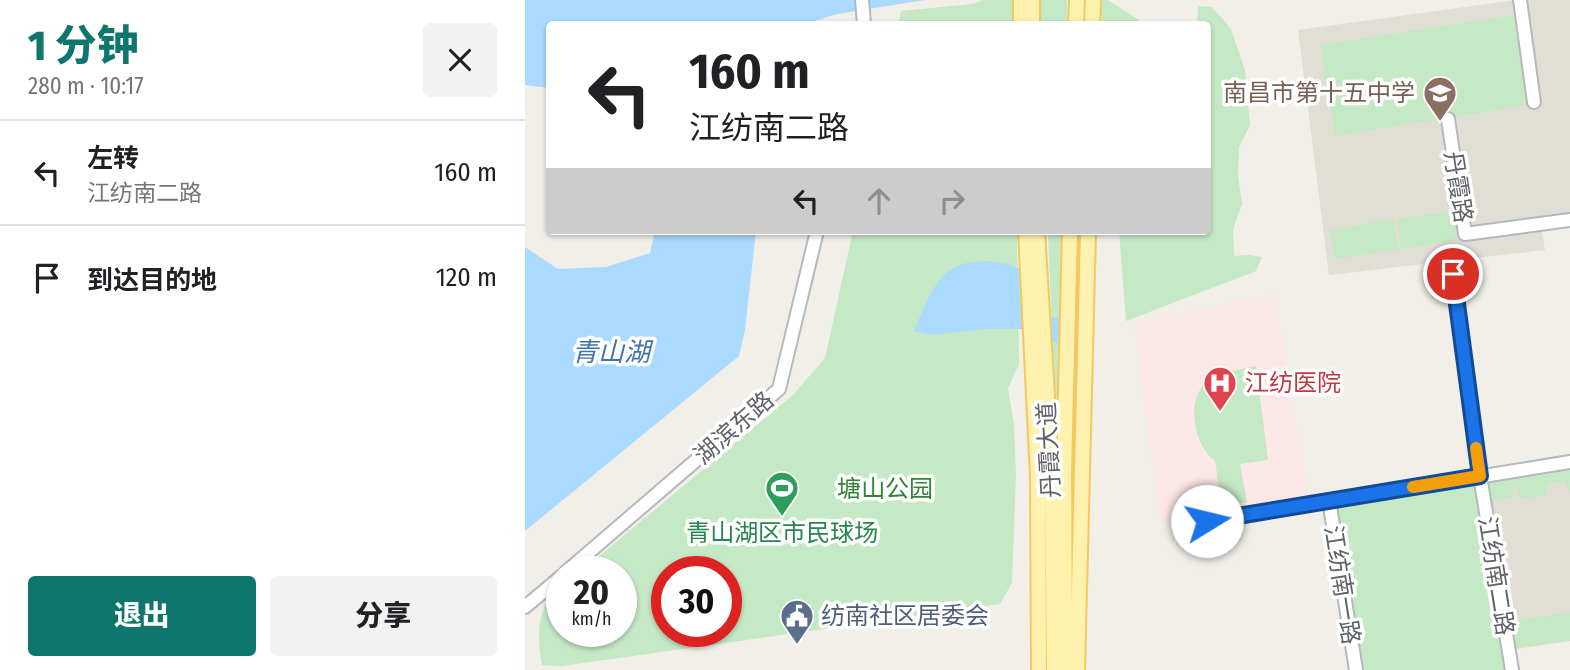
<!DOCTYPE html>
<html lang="zh">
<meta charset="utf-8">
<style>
body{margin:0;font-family:"Fira Sans Condensed","Noto Sans SC",sans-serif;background:#f2f2f2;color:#202124;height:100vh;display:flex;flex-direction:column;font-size:26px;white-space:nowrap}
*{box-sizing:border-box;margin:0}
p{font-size:23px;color:#757577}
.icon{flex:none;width:38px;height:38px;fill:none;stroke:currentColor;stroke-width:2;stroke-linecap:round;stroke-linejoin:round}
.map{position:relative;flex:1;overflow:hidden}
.sheet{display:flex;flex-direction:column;background:#fff;width:525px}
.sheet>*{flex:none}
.top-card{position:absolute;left:21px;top:21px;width:665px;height:214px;border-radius:7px;box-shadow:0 2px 5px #0004;background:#fff;color:#202124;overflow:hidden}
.speed{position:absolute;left:21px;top:556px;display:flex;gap:14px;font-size:35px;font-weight:700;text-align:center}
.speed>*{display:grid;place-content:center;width:91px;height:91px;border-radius:50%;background:#fff;box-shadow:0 2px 5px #0004;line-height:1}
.speed small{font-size:18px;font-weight:400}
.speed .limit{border:10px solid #d22;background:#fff;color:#111}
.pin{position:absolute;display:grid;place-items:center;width:60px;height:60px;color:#fff;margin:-30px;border:4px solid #fff;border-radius:50%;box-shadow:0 2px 7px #0007}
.me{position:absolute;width:77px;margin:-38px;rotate:81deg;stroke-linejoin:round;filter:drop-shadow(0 0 5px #0008)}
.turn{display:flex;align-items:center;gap:24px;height:147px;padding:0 28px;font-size:32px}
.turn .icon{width:91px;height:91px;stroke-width:2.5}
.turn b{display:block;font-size:49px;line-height:60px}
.lanes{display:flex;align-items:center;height:66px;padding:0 28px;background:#0003;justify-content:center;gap:35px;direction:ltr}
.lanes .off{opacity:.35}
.round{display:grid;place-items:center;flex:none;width:74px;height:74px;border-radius:7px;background:#f2f2f2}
.overview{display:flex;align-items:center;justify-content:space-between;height:119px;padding:0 28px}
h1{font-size:42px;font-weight:800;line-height:52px;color:#0f766e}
.action{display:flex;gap:14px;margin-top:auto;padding:14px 28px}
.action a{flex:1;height:80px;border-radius:7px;background:#0f766e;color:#fff;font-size:28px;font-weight:800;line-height:80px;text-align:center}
.action a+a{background:#f2f2f2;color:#202124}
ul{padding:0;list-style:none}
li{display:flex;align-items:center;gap:21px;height:105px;padding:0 28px;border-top:2px solid #e0e0e0}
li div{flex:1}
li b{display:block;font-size:26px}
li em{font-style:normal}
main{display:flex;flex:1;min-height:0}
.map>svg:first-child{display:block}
.education{fill:#e1ded6}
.medical{fill:#fce8e6}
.green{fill:#c5e8c5;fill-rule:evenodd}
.water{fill:#aadaff}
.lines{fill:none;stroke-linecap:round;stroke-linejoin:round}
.minor-casing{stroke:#b5b8bc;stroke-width:16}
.major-casing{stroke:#f2c960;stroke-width:18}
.minor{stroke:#fff;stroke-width:12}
.major{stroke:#fff2af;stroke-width:14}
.route-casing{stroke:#114b97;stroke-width:18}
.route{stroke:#1a73e8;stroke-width:12}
.slow{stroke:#f59e0b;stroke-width:12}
.labels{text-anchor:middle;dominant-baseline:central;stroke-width:7;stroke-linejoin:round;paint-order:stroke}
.education-label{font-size:24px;fill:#785e54;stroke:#fff;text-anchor:end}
.street-label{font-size:24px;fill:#5f6368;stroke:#fff}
.health-label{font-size:24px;fill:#be3a42;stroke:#fff;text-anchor:start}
.park-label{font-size:24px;fill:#348238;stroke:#fff}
.leisure-label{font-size:24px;fill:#27864d;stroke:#fff}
.service-label{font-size:24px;fill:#4e5e75;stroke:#fff;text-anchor:start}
.water-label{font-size:26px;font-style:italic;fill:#4174aa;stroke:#fff}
</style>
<main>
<section class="sheet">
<div class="overview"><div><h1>1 分钟</h1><p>280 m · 10:17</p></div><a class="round"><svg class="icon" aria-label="close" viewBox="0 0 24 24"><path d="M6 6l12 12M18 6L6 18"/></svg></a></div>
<ul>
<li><svg class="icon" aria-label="left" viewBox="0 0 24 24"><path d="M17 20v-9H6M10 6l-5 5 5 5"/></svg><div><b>左转</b><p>江纺南二路</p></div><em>160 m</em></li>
<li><svg class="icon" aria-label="arrive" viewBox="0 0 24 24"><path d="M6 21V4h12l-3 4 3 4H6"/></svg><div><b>到达目的地</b></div><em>120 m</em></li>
</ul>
<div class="action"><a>退出</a><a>分享</a></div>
</section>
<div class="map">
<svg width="1045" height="670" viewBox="0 0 1045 670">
<rect width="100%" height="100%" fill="#f1efe8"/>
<!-- education -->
<path class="education" d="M991 0H1045V217L1015 221 1020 250 804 275 773 30Z
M1045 464V641L985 650 957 478Z"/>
<!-- medical -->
<path class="medical" d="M750 294 784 503 635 522 609 323Z"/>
<!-- green -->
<path class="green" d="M459 0H487L488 24H373L376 11 447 4Z
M514 0H542V24H515Z
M575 0H583L620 24H625H577Z
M673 6 687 7 706 29 720 70 725 125 714 147 713 176 717 204 708 229 709 256 725 255 737 257 731 271 601 321 594 231H682V24H672Z
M988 15 1003 105 810 136 795 45Z
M928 211 932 241 876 249 872 219Z
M869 219 873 250 809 259 805 230Z
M328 231H492L494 364 483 388 489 425 491 474 487 583 475 604 37 666 17 665C13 645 11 617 24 599 27 595 33 591 37 588V632H96V572H55L268 395 300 358ZM142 572H201V632H142Z
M523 231H538L533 490Z
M731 366 743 460 715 464 722 502 697 506 690 461C671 447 660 404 679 385 691 372 714 370 731 366Z
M1045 466V491H1042L1040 481 1021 484 1022 495 994 499 992 487 987 486 989 497 969 500 970 506 963 508 959 481Z
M955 476 986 670H834L804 500Z
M1045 612V640L992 648 987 621Z"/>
<!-- water -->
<path class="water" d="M0 0H400L312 14 280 24H24V88L0 85Z
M130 231H231L220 330 214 356 0 531V247L33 269 81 267 125 253Z
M462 261 484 264 507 275 497 302C508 318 524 316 540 318L563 348 561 360 526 340 502 329H460L407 335 389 331C399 309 409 274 435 265 443 262 453 262 462 261Z"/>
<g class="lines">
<defs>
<path id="minor" d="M337 0 339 24
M995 0 1009 102
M923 119 940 234 1045 220
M928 274 955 476 987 670
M804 500 831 670
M682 521 1045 462
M41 572 254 389 292 231
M0 607 37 576"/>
<path id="major" d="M496 0V24
M507 0V24
M551 24 552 0
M567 24 568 0
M501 231 513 477 514 670
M512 231 527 479 529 670
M540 670 539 472 545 231
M552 670 563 231"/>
</defs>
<!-- minor casing -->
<use href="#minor" class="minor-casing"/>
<!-- major casing -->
<use href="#major" class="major-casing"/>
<!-- minor -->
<use href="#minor" class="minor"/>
<!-- major -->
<use href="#major" class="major"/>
</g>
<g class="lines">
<defs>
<path id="route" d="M682 521 955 476 928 274"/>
</defs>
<!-- route casing -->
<use href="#route" class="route-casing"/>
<!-- route -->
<use href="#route" class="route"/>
<!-- slow -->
<path class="slow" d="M888 487 955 476 951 448"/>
</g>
<!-- icons -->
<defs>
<symbol id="school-pin" viewBox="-11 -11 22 30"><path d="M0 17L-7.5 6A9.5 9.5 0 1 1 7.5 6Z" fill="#8d6e63" stroke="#fff"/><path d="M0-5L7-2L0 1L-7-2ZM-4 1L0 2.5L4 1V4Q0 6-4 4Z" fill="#fff"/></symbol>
<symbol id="hospital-pin" viewBox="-11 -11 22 30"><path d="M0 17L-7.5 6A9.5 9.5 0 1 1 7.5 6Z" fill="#e0444e" stroke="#fff"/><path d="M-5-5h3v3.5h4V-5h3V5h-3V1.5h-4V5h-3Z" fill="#fff"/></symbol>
<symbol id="stadium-pin" viewBox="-11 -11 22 30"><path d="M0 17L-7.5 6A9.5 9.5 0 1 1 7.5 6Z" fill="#2e9e5b" stroke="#fff"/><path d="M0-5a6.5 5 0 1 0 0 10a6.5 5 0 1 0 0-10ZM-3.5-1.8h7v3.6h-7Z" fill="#fff"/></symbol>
<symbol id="civic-pin" viewBox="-11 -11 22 30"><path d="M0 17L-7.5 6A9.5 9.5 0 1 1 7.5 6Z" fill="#5c6f8a" stroke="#fff"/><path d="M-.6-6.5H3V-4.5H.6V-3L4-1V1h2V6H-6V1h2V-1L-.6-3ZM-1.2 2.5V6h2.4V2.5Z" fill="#fff"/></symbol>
</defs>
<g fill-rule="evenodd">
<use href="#school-pin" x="896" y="74" width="38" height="52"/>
<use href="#hospital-pin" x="676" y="364" width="38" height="52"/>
<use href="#stadium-pin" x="238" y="469" width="38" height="52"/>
<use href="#civic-pin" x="253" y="597" width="38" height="52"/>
</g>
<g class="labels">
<!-- education labels -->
<g class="education-label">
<text x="890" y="93">南昌市第十五中学</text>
</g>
<!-- street labels -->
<g class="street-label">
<text transform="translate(933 187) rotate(81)">丹霞路</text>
<text transform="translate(209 428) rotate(-41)">湖滨东路</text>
<text transform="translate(524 450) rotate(-93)">丹霞大道</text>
<text transform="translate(971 576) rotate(81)">江纺南二路</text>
<text transform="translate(817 585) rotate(81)">江纺南一路</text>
</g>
<!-- health labels -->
<g class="health-label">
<text x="720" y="383">江纺医院</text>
</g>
<!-- park labels -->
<g class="park-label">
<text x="360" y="489">塘山公园</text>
</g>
<!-- leisure labels -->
<g class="leisure-label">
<text x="257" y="533">青山湖区市民球场</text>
</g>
<!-- service labels -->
<g class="service-label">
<text x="296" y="616">纺南社区居委会</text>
</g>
<!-- water labels -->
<g class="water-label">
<text x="86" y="352">青山湖</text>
</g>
</g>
</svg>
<div class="speed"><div>20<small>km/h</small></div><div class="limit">30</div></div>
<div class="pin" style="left:928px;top:274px;background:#d93025"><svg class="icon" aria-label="arrive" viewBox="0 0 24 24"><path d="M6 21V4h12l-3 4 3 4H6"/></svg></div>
<svg class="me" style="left:682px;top:521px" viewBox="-20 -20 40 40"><circle r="19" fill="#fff"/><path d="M0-13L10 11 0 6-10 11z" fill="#1a73e8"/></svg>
<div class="top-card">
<div class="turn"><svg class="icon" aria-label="left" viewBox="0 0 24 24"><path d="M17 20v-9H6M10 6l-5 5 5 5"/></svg><div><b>160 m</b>江纺南二路</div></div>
<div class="lanes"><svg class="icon" aria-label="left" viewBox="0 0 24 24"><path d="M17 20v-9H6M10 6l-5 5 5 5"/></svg><svg class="icon off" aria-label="ahead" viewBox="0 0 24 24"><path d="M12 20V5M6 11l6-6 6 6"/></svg><svg class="icon off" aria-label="right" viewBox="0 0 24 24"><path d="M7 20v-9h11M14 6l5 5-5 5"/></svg></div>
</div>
</div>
</main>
